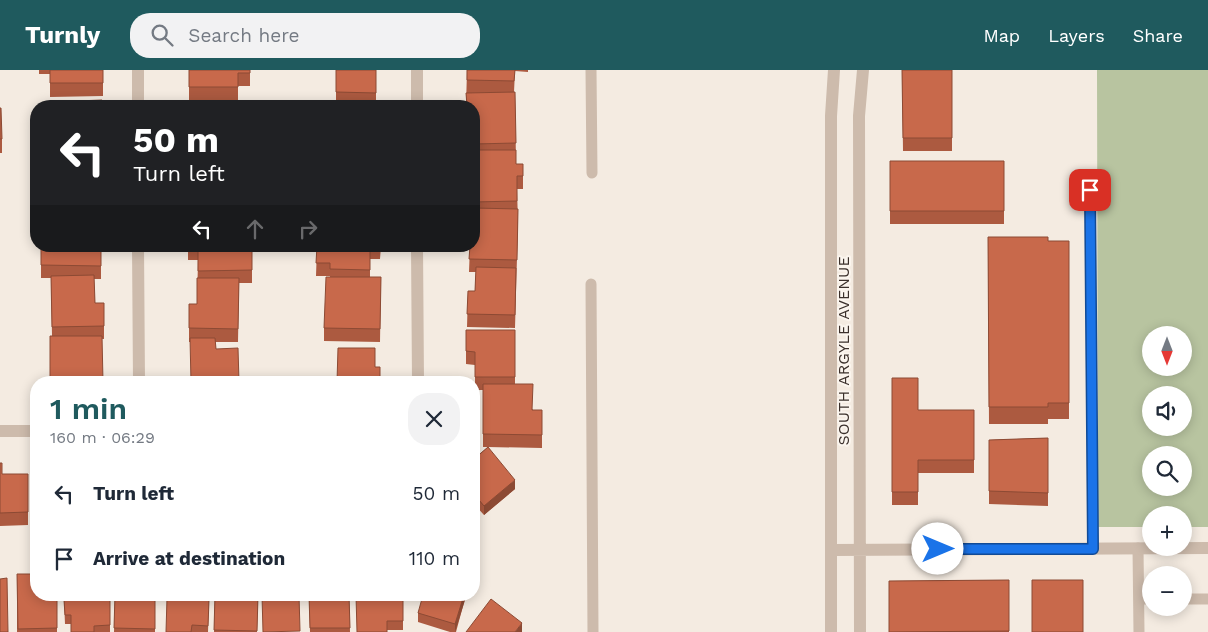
<!DOCTYPE html>
<meta charset="utf-8">
<style>
body{margin:0;font-family:"Work Sans",sans-serif;background:#f2f2f3;color:#1f2937;height:100vh;display:flex;flex-direction:column;font-size:19px;white-space:nowrap}
*{box-sizing:border-box;margin:0}
p{font-size:16px;color:#747a83}
.icon{flex:none;width:28px;height:28px;fill:none;stroke:currentColor;stroke-width:2;stroke-linecap:round;stroke-linejoin:round}
.map{position:relative;flex:1;overflow:hidden}
.details{position:absolute;left:30px;top:306px;width:450px;height:225px;display:flex;flex-direction:column;background:#fff;border-radius:20px;box-shadow:0 2px 12px #0003}
.details>*{flex:none}
.banner{position:absolute;left:30px;top:30px;width:450px;height:152px;border-radius:20px;box-shadow:0 2px 12px #0003;background:#202124;color:#fff;overflow:hidden}
.needle{width:32px;rotate:180deg}
.buttons{position:absolute;left:1142px;top:256px;display:grid;gap:10px}
.buttons a{display:grid;place-items:center;width:50px;height:50px;border-radius:50%;background:#fff;box-shadow:0 2px 12px #0003;font-size:25px}
.pin{position:absolute;display:grid;place-items:center;width:42px;height:42px;color:#fff;margin:-21px;border-radius:10px;box-shadow:0 2px 8px #0006}
.me{position:absolute;width:55px;margin:-28px;rotate:90deg;stroke-linejoin:round;filter:drop-shadow(0 0 4px #0008)}
.turn{display:flex;align-items:center;gap:18px;height:105px;padding:0 20px;font-size:22px}
.turn .icon{width:65px;height:65px;stroke-width:2.5}
.turn b{display:block;font-size:35px;line-height:42px}
.lanes{display:flex;align-items:center;height:48px;padding:0 20px;background:#0003;justify-content:center;gap:25px;direction:ltr}
.lanes .off{opacity:.35}
.round{display:grid;place-items:center;flex:none;width:52px;height:52px;border-radius:20px;background:#f2f2f3}
.overview{display:flex;align-items:center;justify-content:space-between;height:85px;padding:0 20px}
h1{font-size:30px;font-weight:600;line-height:38px;color:#1f5a5e}
ul{padding:0;list-style:none}
li{display:flex;align-items:center;gap:15px;height:65px;padding:0 20px}
li div{flex:1}
li b{display:block;font-size:19px}
li em{font-style:normal}
header{display:flex;align-items:center;gap:30px;box-sizing:border-box;height:70px;padding:0 25px;background:#1f5a5e;color:#fff}
header strong{font-size:24px}
nav{display:flex;gap:28px;margin-inline-start:auto;font-size:18px}
.search{width:350px;height:45px;background:#f2f2f3;display:flex;align-items:center;gap:12px;box-sizing:border-box;padding:0 18px;border-radius:20px;color:#747a83;font-size:19px}
.map>svg:first-child{display:block}
.green{fill:#b8c4a0;fill-rule:evenodd}
.lines{fill:none;stroke-linecap:round;stroke-linejoin:round}
.lane{stroke:#cdbbac;stroke-width:11}
.street{stroke:#cdbbac;stroke-width:12}
.wall{fill:#ac5a40}
.shaded-wall{fill:#8c4a34}
.building{fill:#c8694b;stroke:#8c4a34}
.route-casing{stroke:#114b97;stroke-width:12}
.route{stroke:#1a73e8;stroke-width:9}
.labels{text-anchor:middle;dominant-baseline:central;stroke-width:4;stroke-linejoin:round;paint-order:stroke}
.street-label{font-size:16px;fill:#3b302b;stroke:#fbf5ee}
</style>
<header>
<strong>Turnly</strong>
<div class="search"><svg class="icon" aria-label="search" viewBox="0 0 24 24"><circle cx="10" cy="10" r="6"/><path d="M15 15l6 6"/></svg>Search here</div>
<nav><a>Map</a><a>Layers</a><a>Share</a></nav>
</header>
<div class="map">
<svg width="1208" height="562" viewBox="0 0 1208 562">
<rect width="100%" height="100%" fill="#f4ebe1"/>
<!-- green -->
<path class="green" d="M1097 0H1208V457H1184V445H1151V457H1098ZM1151 265H1184V298H1151ZM1151 325H1184V358H1151ZM1151 385H1184V418H1151Z"/>
<g class="lines">
<!-- lane -->
<path class="lane" d="M591 0 592 103
M1090 120 1093 479
M591 214 593 562
M1138 478 1139 562
M1139 529H1151
M1184 529H1208"/>
<!-- street -->
<path class="street" d="M138 0V36
M417 0V36
M138 176 139 312
M417 176 418 312
M0 361H36
M833 480 1208 478
M831 562V46L834 0
M860 562 859 46 863 0"/>
</g>
<!-- wall -->
<path class="wall" d="M39 0H103V26L50 27V4H39Z
M189 0H250V16H238V30H189Z
M336 0H376V32H336Z
M467 0H528V2L515 1 514 22H515L516 94H523V119H517L518 152 515 258 467 257 468 221H475L476 202H469L470 176H474V36H466Z
M902 0H952V81H903Z
M0 38 2 69V83H0Z
M890 91H1004V154H890Z
M988 167 1048 171H1069V349H1048V354H989Z
M41 176H101V209H94L95 233H104V269L52 266 51 208H41Z
M188 176H252V213H239L238 272H215L216 279 239 312 190 272H189V234H197L198 190H188Z
M317 176H381L380 189H370V207H381L380 272 324 271V258L330 206H316Z
M466 260H515V314L533 340H542V378L488 377 515 419 484 445 474 434V389L488 377H483V320H475V295L466 294Z
M892 308 918 340H974V403H918V435H892Z
M1048 368V436L989 434V370Z
M0 393 2 404H28V455L0 456Z
M17 504 57 525V562H17Z
M1009 510V562H889V511Z
M115 525H155V562H114Z
M215 525H258L257 562H214Z
M309 525H349L350 562H310Z
M466 525 456 562H450L418 552V543Z
M381 526H403V560H387Z
M110 529V562H71V554H65L64 530Z
M209 530 208 562H166Z"/>
<!-- shaded-wall -->
<path class="shaded-wall" d="M515 410V419L484 445V436Z
M464 525H466V527L455 562V554Z
M522 553V562H515Z"/>
<!-- building -->
<path class="building" d="M50 0H103V13H50Z
M189 0H250V3H238V17H189Z
M336 0H376V23L336 22Z
M467 0H515L514 11 467 10Z
M902 0H952V68H903Z
M515 22 516 73 474 74V36H467L466 23Z
M102 30V36H51V32Z
M237 32V36H188V33Z
M0 38H1L2 69H0Z
M474 80H516V94H523V106H517V131L474 132Z
M890 91H1004V141H890Z
M474 138 518 139 517 190 469 189 470 176H474Z
M988 167H1048V171H1069V333H1048V337H989Z
M41 176H101V196L41 195Z
M188 176H252V200L198 201V177Z
M317 176H370V200L330 199V193H316Z
M476 197 516 198 515 245 467 244 468 221H475Z
M94 205 95 233H104V256L52 257 51 206Z
M326 207H381L380 259 324 258Z
M197 208H239L238 259 189 258V234H197Z
M466 260H515V307H475V282L466 281Z
M50 266H102L103 312H50Z
M190 268H215L216 279 238 278 239 312H191Z
M338 278H375V297H380V312H337Z
M892 308H918V340H974V390H918V422H892Z
M483 314H533L532 340H542V365L483 364Z
M1048 368V423L989 421V370Z
M488 377 515 410 484 436 474 424V389Z
M0 393H2V404H28V442L0 443Z
M17 504H36V525H57V558L18 559Z
M7 508 8 562H0V509Z
M1009 510V561L889 562V511Z
M1032 510H1083V562H1032Z
M80 525H89V530L110 529V555L94 556V562H71V545H65L64 530 80 529Z
M115 525H155V559L114 558Z
M215 525H258L257 561 214 560Z
M262 525H299L300 561 263 562Z
M309 525H349L350 558H310Z
M356 525H381V526H403V551H387V562H357Z
M423 525H464L455 554 418 543Z
M167 528 209 530 208 556 192 555 191 562H166Z
M491 529 522 553 515 562H466Z"/>
<g class="lines">
<defs>
<path id="route" d="M938 479H1093L1090 120"/>
</defs>
<!-- route casing -->
<use href="#route" class="route-casing"/>
<!-- route -->
<use href="#route" class="route"/>
</g>
<g class="labels">
<!-- street labels -->
<g class="street-label">
<text transform="translate(843 281) rotate(-90)">SOUTH ARGYLE AVENUE</text>
</g>
</g>
</svg>
<div class="buttons">
<a><svg class="needle" viewBox="-14 -14 28 28"><path d="M0-13l5 13h-10z" fill="#e53935"/><path d="M0 13l5-13h-10z" fill="#747a83"/></svg></a>
<a><svg class="icon" aria-label="sound" viewBox="0 0 24 24"><path d="M4 9h4l5-4v14l-5-4H4zM17 9q2 3 0 6"/></svg></a>
<a><svg class="icon" aria-label="search" viewBox="0 0 24 24"><circle cx="10" cy="10" r="6"/><path d="M15 15l6 6"/></svg></a>
<a>+</a>
<a>−</a>
</div>
<div class="pin" style="left:1090px;top:120px;background:#d93025"><svg class="icon" aria-label="arrive" viewBox="0 0 24 24"><path d="M6 21V4h12l-3 4 3 4H6"/></svg></div>
<svg class="me" style="left:938px;top:479px" viewBox="-20 -20 40 40"><circle r="19" fill="#fff"/><path d="M0-13L10 11 0 6-10 11z" fill="#1a73e8"/></svg>
<div class="banner">
<div class="turn"><svg class="icon" aria-label="left" viewBox="0 0 24 24"><path d="M17 20v-9H6M10 6l-5 5 5 5"/></svg><div><b>50 m</b>Turn left</div></div>
<div class="lanes"><svg class="icon" aria-label="left" viewBox="0 0 24 24"><path d="M17 20v-9H6M10 6l-5 5 5 5"/></svg><svg class="icon off" aria-label="ahead" viewBox="0 0 24 24"><path d="M12 20V5M6 11l6-6 6 6"/></svg><svg class="icon off" aria-label="right" viewBox="0 0 24 24"><path d="M7 20v-9h11M14 6l5 5-5 5"/></svg></div>
</div>
<section class="details">
<div class="overview"><div><h1>1 min</h1><p>160 m · 06:29</p></div><a class="round"><svg class="icon" aria-label="close" viewBox="0 0 24 24"><path d="M6 6l12 12M18 6L6 18"/></svg></a></div>
<ul>
<li><svg class="icon" aria-label="left" viewBox="0 0 24 24"><path d="M17 20v-9H6M10 6l-5 5 5 5"/></svg><div><b>Turn left</b></div><em>50 m</em></li>
<li><svg class="icon" aria-label="arrive" viewBox="0 0 24 24"><path d="M6 21V4h12l-3 4 3 4H6"/></svg><div><b>Arrive at destination</b></div><em>110 m</em></li>
</ul>
</section>
</div>
